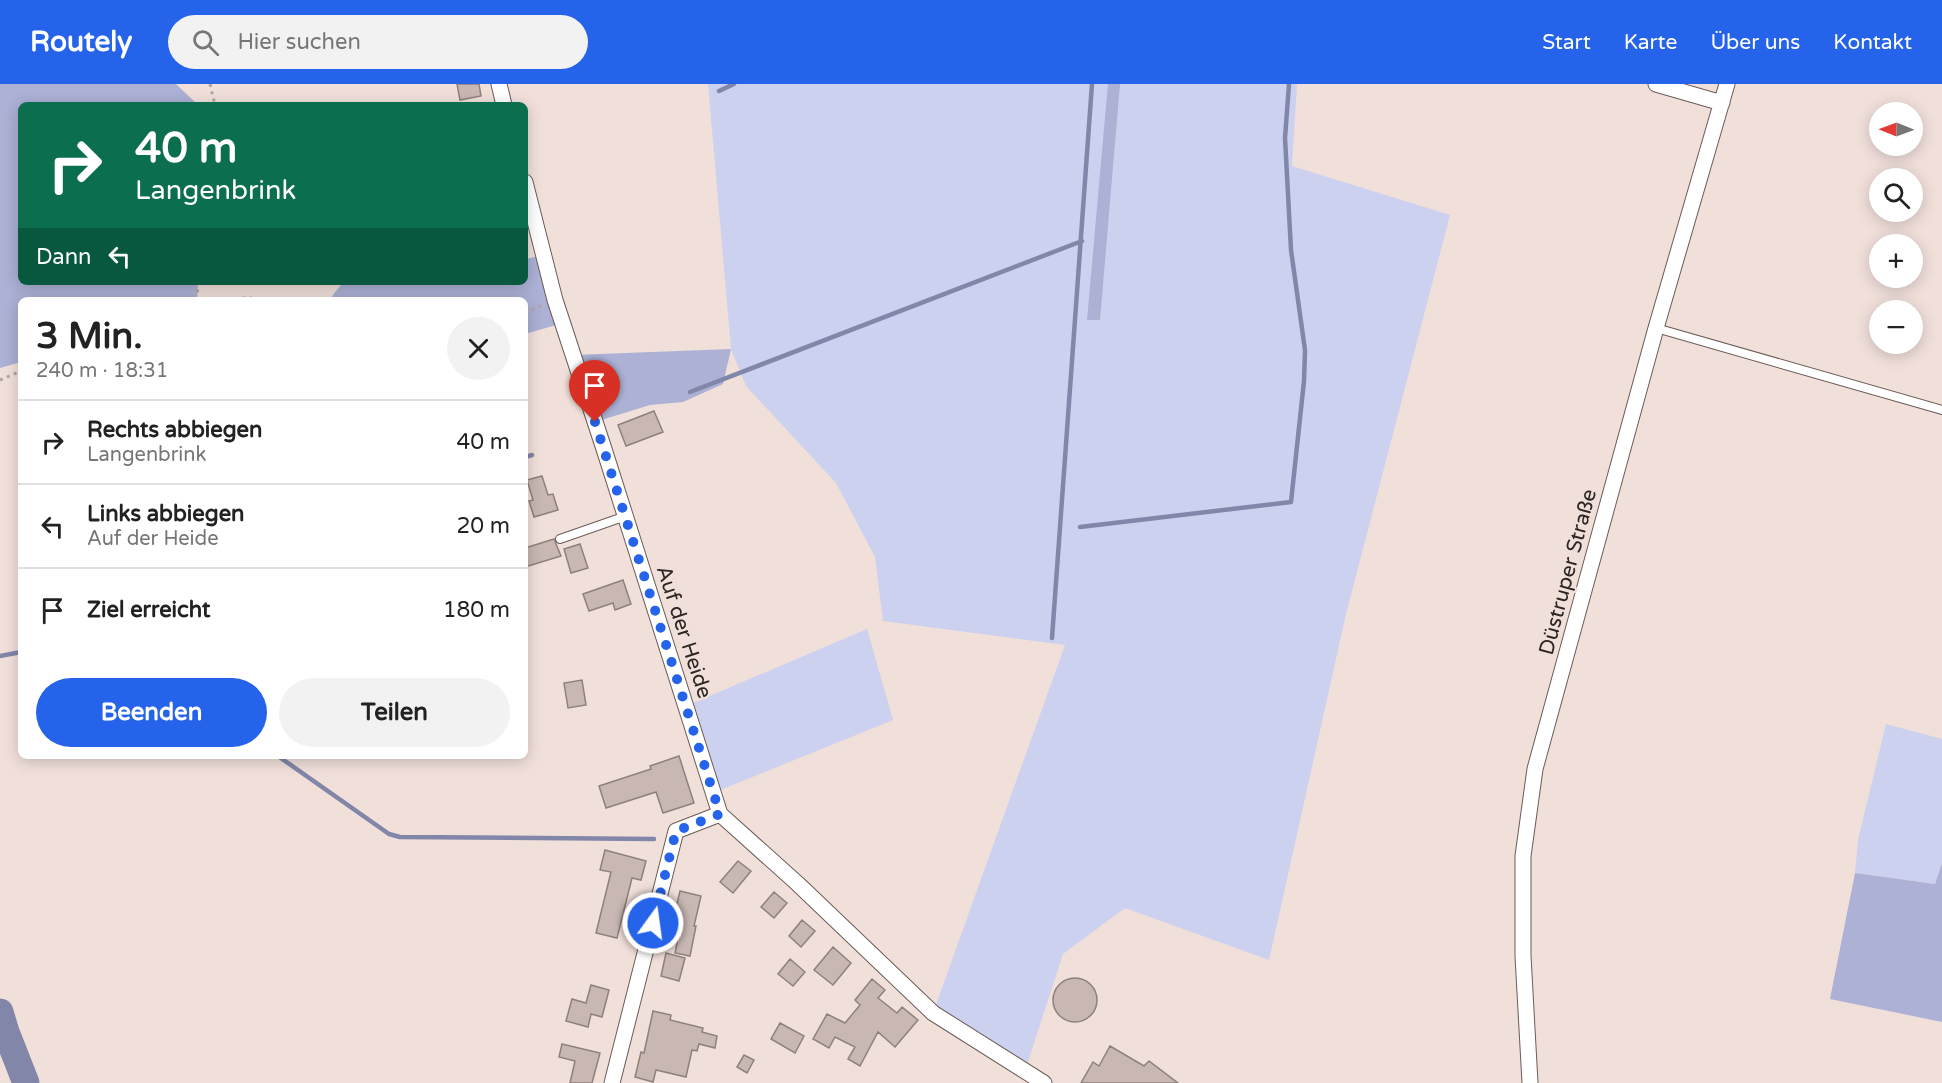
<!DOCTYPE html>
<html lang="de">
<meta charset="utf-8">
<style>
body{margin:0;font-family:"Varela Round",sans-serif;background:#f2f2f2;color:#222;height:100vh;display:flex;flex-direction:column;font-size:22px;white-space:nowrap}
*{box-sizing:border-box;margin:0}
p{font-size:20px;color:#767676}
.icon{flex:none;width:33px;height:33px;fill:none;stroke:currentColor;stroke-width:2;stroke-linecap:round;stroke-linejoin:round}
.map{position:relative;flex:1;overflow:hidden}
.sheet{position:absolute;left:18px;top:213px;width:510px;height:462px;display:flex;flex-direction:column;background:#fff;border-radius:9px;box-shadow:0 3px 15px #0003}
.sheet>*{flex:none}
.top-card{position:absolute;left:18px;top:18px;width:510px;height:183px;border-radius:9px;box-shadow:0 3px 15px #0003;background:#0b6e4f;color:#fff;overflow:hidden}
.needle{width:39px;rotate:271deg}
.controls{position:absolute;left:1869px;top:18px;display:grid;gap:12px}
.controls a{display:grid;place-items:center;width:54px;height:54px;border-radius:50%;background:#fff;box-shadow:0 3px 15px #0003;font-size:30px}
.pin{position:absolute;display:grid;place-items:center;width:51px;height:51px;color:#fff;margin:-62px -26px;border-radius:50% 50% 50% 0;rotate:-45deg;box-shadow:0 0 6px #0007}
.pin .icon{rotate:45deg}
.me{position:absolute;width:66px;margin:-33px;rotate:14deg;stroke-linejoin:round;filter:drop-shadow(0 0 4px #0008)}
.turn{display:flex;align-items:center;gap:21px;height:126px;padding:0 18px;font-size:27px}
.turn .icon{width:78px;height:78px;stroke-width:2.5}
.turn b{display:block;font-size:42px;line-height:51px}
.then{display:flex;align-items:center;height:57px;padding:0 18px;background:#0003;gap:12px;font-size:22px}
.round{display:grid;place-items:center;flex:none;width:63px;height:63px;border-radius:32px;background:#f2f2f2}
.head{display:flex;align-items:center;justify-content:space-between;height:102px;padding:0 18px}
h1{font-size:36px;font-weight:800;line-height:45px}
.cta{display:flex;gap:12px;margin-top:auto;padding:12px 18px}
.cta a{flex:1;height:69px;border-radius:36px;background:#2563eb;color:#fff;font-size:24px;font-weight:800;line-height:69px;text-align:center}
.cta a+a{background:#f2f2f2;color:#222}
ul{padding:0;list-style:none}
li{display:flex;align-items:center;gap:18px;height:84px;padding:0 18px;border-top:2px solid #e0e0e0}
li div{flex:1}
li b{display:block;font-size:22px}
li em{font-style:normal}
header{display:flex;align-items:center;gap:36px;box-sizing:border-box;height:84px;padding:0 30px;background:#2563eb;color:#fff}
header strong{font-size:28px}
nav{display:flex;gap:33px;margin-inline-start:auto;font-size:21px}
.search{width:420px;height:54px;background:#f2f2f2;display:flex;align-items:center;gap:15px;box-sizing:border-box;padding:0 21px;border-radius:33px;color:#767676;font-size:22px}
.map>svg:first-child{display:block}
.green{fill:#ccd1f0}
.forest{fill:#acb1d5}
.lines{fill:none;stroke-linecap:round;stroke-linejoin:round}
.stream{stroke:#8286a9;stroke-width:4.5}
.river{stroke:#8286a9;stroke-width:27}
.building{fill:#c8b7b2;stroke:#90807b;stroke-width:1.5}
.service-casing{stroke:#6b5c57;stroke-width:10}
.minor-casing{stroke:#6b5c57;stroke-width:17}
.path{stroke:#b3a5a1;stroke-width:3;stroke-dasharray:3 4.5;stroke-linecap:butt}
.service{stroke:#fff;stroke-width:8}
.minor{stroke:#fff;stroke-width:15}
.route{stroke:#2563eb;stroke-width:10;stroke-dasharray:0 18}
.labels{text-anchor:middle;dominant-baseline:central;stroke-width:5;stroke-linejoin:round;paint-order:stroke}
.street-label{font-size:21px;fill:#2c2624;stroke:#f1dfda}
</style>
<header>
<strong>Routely</strong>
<div class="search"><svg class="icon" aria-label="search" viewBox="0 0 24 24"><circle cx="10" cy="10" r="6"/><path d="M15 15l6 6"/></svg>Hier suchen</div>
<nav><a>Start</a><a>Karte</a><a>Über uns</a><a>Kontakt</a></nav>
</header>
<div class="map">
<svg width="1942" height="999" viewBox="0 0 1942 999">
<rect width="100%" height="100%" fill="#f1dfda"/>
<!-- green -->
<path class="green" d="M708 0H1297L1292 82 1450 131 1346 530 1269 876 1125 824 1063 870 1025 987 933 929 1065 561 883 537 875 473 836 399 746 302 731 265Z
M867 545 893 636 713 709 686 622Z
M1886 640 1942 655V779L1935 800 1855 789 1858 756Z
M0 928 6 948 26 999H14L0 964Z"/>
<!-- forest -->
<path class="forest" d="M0 0H176L198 21H21V198H198L197 216H21V278L0 284Z
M1108 0H1120L1100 236H1087Z
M544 171 563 239 525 250V216H329L343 198H525V175Z
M731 265 723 300 683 318 650 321 595 338 573 271Z
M1942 779V938L1830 915 1855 789 1935 800Z"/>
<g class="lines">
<!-- stream -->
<path class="stream" d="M719 7 734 0
M690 308 1082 157
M525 373 532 371
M1080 443 1291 418 1304 297 1305 266 1291 166 1285 54 1289 0
M1052 554 1092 0
M0 572 21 568
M278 672 389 750 400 753 654 755"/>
<!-- river -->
<path class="river" d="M0 928 6 948 26 999"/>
</g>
<!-- building -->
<path class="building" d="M457 0H479L481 12 460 16Z
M654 327 663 348 626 362 618 341Z
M542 392 548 411 553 410 558 426 534 433 529 417 533 416 527 396Z
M554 455 561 472 525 483V464Z
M580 460 588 484 571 489 564 465Z
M623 496 631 520 615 526 613 519 589 527 583 510Z
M582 596 586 621 568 624 564 599Z
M679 672 694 719 663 729 656 708 606 724 599 702 651 685 650 682Z
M605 766 646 777 641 796 632 794 617 854 596 849 611 788 600 786Z
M738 777 751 787 733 809 720 798Z
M680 807 701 812 694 842H696L690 872 675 869 682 834 674 832Z
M774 808 787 819 774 834 761 823Z
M802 836 815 847 801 863 789 852Z
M833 863 851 879 833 901 814 886Z
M666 869 685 874 679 897 661 892Z
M790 875 805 888 793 902 778 890Z
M1053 916a22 22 0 1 1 44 0a22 22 0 1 1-44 0Z
M872 895 885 906 878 914 897 929 902 923 918 936 895 963 878 948 860 982 848 975 855 963 835 953 829 964 813 955 827 930 845 939 860 921 855 916Z
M591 901 609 906 602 933 591 930 588 943 566 937 572 915 586 919Z
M653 927 671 931 670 936 703 944 702 948 717 952 715 964 699 960 697 967 692 966 686 993 656 986 653 998 635 993 641 968 644 969Z
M780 939 804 952 795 969 771 955Z
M562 960 600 969 592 999H570L575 977 559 973Z
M1110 962 1144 982 1149 977 1178 999H1081L1093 978 1099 982Z
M744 971 754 976 747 989 737 983Z"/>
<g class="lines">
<defs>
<path id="service" d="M1656 244 1942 326
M560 455 626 432"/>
<path id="minor" d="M499 0 504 21
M1656 0 1722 19
M525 98 555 216 604 365 720 730 798 800 933 929 1044 999
M612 999 676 747 720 730
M1530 999 1523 872V772L1535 685 1656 244 1727 0"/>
</defs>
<!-- service casing -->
<use href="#service" class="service-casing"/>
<!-- minor casing -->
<use href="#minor" class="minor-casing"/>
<!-- path -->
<path class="path" d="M210 0 215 21
M197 216 198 198
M235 216 248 213 256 216
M525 229 543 221
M0 296 21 287"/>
<!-- service -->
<use href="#service" class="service"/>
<!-- minor -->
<use href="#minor" class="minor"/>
</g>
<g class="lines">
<!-- route -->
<path class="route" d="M595 338 720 730 676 747 653 839"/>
</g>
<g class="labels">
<!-- street labels -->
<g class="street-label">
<text transform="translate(1568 488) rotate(-75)">Düstruper Straße</text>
<text transform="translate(684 548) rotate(72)">Auf der Heide</text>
</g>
</g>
</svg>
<div class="controls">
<a><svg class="needle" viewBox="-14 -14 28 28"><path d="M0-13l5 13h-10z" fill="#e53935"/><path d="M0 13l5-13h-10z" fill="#767676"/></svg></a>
<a><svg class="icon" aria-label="search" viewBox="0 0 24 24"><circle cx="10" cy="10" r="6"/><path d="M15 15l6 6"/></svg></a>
<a>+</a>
<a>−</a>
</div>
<div class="pin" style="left:595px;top:338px;background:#d93025"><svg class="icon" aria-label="arrive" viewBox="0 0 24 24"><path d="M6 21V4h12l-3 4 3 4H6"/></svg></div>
<svg class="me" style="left:653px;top:839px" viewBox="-20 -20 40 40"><circle r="17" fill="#2563eb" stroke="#fff" stroke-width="3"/><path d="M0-11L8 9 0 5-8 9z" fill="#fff"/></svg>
<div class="top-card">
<div class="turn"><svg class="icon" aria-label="right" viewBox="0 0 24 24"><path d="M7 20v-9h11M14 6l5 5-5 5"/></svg><div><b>40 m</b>Langenbrink</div></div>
<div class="then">Dann<svg class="icon" aria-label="left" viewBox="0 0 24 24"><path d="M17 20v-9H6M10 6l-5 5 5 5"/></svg></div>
</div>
<section class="sheet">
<div class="head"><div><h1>3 Min.</h1><p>240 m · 18:31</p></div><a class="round"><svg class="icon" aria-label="close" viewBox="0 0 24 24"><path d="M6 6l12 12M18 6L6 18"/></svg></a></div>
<ul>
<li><svg class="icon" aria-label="right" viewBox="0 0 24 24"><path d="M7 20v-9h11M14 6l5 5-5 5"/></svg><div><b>Rechts abbiegen</b><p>Langenbrink</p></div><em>40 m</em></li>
<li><svg class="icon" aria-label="left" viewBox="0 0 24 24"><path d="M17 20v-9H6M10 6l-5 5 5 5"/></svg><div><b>Links abbiegen</b><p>Auf der Heide</p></div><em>20 m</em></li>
<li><svg class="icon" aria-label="arrive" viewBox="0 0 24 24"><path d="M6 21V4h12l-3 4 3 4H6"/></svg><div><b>Ziel erreicht</b></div><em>180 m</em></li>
</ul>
<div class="cta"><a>Beenden</a><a>Teilen</a></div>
</section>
</div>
